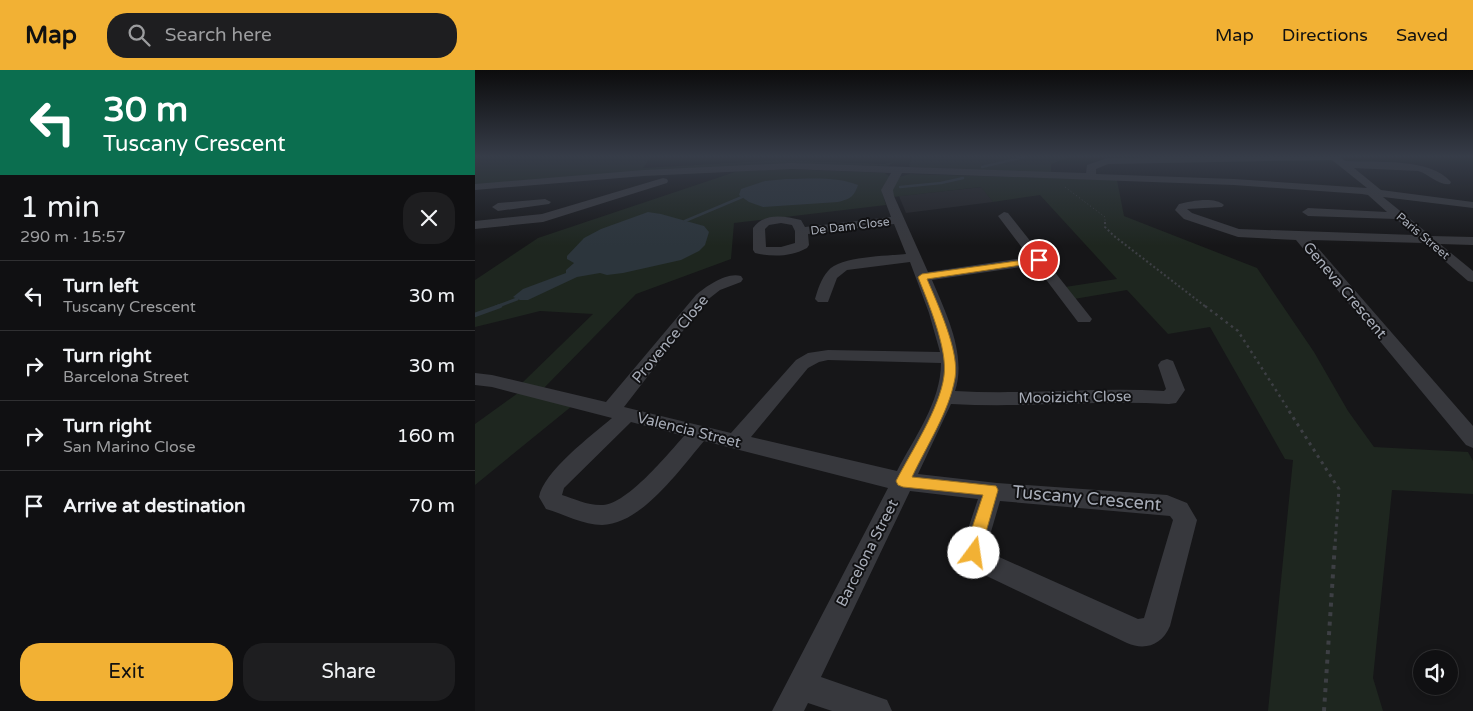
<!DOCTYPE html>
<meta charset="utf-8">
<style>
body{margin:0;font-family:"Varela Round",sans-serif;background:#1e1e20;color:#f1f3f6;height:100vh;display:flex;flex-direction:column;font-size:19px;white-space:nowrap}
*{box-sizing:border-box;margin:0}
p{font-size:16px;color:#9c9d9f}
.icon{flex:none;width:28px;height:28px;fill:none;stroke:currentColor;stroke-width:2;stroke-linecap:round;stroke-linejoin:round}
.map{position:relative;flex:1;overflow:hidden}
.sheet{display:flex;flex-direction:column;background:#101012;width:475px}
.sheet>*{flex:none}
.top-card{background:#0b6e4f;color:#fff;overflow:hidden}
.fabs{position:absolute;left:938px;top:580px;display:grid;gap:10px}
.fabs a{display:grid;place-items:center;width:45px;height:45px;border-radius:50%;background:#101012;box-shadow:0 2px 8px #0003,0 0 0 1px #303032;font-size:25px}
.pin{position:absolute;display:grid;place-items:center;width:42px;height:42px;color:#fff;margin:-21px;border:2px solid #fff;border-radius:50%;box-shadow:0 1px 5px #0007}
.me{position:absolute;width:55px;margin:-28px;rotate:14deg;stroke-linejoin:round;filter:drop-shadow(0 0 4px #0008)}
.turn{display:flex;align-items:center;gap:18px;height:105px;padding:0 20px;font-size:22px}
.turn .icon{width:65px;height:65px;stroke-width:2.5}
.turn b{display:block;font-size:35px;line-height:42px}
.round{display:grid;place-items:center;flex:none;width:52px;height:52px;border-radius:20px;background:#1e1e20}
.headline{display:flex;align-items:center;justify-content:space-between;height:85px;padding:0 20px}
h1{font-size:30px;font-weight:600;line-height:38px}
.action{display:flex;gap:10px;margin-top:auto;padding:10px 20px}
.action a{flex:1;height:58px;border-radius:20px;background:#f2b134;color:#111;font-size:20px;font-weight:600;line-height:58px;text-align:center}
.action a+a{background:#1e1e20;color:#f1f3f6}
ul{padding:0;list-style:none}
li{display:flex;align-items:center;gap:15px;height:70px;padding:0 20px;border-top:1px solid #303032}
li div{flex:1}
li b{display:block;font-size:19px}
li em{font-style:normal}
header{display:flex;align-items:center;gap:30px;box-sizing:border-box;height:70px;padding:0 25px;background:#f2b134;color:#111}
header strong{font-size:24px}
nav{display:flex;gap:28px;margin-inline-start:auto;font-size:18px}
.search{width:350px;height:45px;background:#1e1e20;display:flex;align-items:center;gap:12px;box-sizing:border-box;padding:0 18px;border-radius:20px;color:#9c9d9f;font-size:19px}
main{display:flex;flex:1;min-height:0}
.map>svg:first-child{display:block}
.built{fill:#222225}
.green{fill:#1e261f}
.water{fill:#2c353c}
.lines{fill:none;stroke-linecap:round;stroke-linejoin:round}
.stream-far2{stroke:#2c353c;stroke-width:2.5}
.stream-far1{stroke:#2c353c;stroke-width:3}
.stream{stroke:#2c353c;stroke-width:4.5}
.path-far4{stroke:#3d3f44;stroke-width:1;stroke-dasharray:1 2.5;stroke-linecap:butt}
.path-far3{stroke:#3d3f44;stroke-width:2;stroke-dasharray:2 2.5;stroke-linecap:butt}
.path-far2{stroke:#3d3f44;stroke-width:2.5;stroke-dasharray:2.5 4;stroke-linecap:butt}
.path-far1{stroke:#3d3f44;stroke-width:3;stroke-dasharray:3 4.5;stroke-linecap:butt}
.path{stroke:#3d3f44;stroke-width:4;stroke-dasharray:4 5.5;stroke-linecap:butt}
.minor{fill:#37383d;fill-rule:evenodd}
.route{fill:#f2b134;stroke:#9d7322}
.labels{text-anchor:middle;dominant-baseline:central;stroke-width:4;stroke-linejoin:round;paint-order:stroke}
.far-street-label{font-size:12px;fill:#a8adb8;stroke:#111113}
.street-label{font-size:15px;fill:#a8adb8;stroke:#111113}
.near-street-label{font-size:18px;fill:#a8adb8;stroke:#111113}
</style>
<header>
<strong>Map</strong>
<div class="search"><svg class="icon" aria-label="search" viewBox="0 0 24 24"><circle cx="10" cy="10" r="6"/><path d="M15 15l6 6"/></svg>Search here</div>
<nav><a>Map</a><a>Directions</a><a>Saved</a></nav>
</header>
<main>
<section class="sheet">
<div class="top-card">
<div class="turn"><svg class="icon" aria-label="left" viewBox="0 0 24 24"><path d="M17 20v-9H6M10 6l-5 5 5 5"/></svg><div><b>30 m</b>Tuscany Crescent</div></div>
</div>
<div class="headline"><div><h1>1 min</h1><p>290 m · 15:57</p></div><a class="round"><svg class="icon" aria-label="close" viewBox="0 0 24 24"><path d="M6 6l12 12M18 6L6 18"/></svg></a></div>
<ul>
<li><svg class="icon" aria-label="left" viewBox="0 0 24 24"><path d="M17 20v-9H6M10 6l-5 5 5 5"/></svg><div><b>Turn left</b><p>Tuscany Crescent</p></div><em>30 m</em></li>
<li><svg class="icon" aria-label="right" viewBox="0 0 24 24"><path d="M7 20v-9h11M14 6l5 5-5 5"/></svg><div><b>Turn right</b><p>Barcelona Street</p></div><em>30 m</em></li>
<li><svg class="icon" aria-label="right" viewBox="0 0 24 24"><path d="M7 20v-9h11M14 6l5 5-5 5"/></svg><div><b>Turn right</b><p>San Marino Close</p></div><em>160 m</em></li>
<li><svg class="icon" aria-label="arrive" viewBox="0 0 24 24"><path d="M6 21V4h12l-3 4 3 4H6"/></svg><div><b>Arrive at destination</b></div><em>70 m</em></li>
</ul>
<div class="action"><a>Exit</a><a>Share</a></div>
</section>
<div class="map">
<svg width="998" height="641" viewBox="0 0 998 641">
<rect width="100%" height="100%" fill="#161618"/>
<!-- built -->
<path class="built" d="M507 117 518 132 431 143 424 126Z"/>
<!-- green -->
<path class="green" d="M0 87H176L168 98 305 90 409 94 419 92 413 96 325 95 0 115Z
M438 87 457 88 595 87 576 94V104L435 97 434 95Z
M311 99 410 103 415 107 407 122 411 135 259 153 256 189 161 224 68 319 47 313 118 244 65 241 0 257V210L63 168 266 100Z
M435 104 642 110 649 146 782 198 839 282 873 341 899 377 993 382 998 391V424L917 420 898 608 908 641H793L818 390 810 389 735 257 693 264 652 220 599 229 590 217 642 209 565 125 518 132 506 117 418 127 417 121 424 107Z
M43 323 97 336 0 415V354Z"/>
<!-- water -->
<path class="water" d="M311 109C334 109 361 106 383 115 379 127 375 129 363 132L288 137 274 132 264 125 266 119 290 111Z
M173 142 186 144 229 156 234 162 230 175 224 181 206 190 148 203 132 205 125 203 102 207 53 230H45L38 227 48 219 91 203V200L99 193 92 189V186L109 168 126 159Z"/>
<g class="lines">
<!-- stream-far2 -->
<path class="stream-far2" d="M507 97 549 87
M425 117 466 113 488 108
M210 151 267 127"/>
<!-- stream-far1 -->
<path class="stream-far1" d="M21 237 42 229"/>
<!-- stream -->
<path class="stream" d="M0 245 25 236"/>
<!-- path-far4 -->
<path class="path-far4" d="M590 117 630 147V153"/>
<!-- path-far3 -->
<path class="path-far3" d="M630 152V157L639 166 731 237"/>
<!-- path-far2 -->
<path class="path-far2" d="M730 236 763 261 815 342"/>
<!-- path-far1 -->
<path class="path-far1" d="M814 341 864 419 860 475"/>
<!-- path -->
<path class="path" d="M849 641 860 473"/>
<!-- minor -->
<path class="minor" d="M718 87H865L870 91C901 93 955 87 976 112L975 114C964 116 954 104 943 101L879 98 906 120 998 132V138L908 127 956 166 998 167V175L965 174 998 201V212L993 211 949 173 836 170 998 356V378L991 375 821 170 763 167 709 149 700 140 704 134C715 131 740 126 749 135L747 137 712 139 717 143 764 159 940 165 921 149 833 146 827 142 833 138 912 142 893 125 887 124 759 115 427 103 418 120 419 126 453 202 554 187 523 146 529 142 533 143 617 249 615 252H603L560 195 457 210C471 243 492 285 480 321 550 325 620 317 689 321L691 319 683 295 686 291 692 289 698 291 710 320 701 333 694 334C621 330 549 338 476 334L443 404 522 413 692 425 712 433 722 450 695 556C687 575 670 581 652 573L495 498 486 480 503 429 435 421 346 607 412 630 417 641H357L333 633 329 641H297L413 418 229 371C205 399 167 454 127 455 109 455 88 444 71 439L64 427C68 402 117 365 137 348L17 317 0 315V303L17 305 131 332 221 225C232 216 251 202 266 206L268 209 266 212 245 220 231 231 149 337 256 363 321 290 333 283 353 280 465 282 454 243 435 192 372 200 362 208 353 232H343L340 229C343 219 346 209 353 201 365 186 412 186 431 184L419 154 333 164 334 175 332 178C316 187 297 187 280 183L278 180V158C290 142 309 146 326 150L330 157 416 147 406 120 416 103 316 99 169 106 0 120V114L169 100 316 93 611 103 612 95 632 88ZM857 90 892 118 759 109 621 104V99L633 94ZM306 153 317 155 320 161V173L306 177H291L290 159 294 155ZM353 290 466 293C466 332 439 368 422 401L276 367 333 298 344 292ZM156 352 209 366C193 384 152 434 128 435 114 436 100 429 87 425L89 418ZM525 431 695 446 698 450 669 548 663 549 513 482 511 479Z
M188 108 192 109 193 111 192 113 68 152 0 159V151L67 144Z
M70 129 76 132 74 134 23 141 17 137 23 133Z"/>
</g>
<!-- sky -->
<linearGradient id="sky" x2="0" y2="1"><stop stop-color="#0c0c0d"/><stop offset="0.49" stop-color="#363c48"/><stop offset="1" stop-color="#363c48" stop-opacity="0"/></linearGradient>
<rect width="998" height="176" fill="url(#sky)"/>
<!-- route -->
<path class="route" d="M564 188 568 190 567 192 452 209C462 233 485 282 480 308 474 342 452 375 437 407L521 416 523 420 507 476 504 488 499 490 493 488 491 476 508 425 428 417 423 415 421 411C436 382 465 338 469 306 473 279 453 232 443 207L447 204Z"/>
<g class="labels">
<!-- far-street labels -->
<g class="far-street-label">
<text transform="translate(375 156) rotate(-7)">De Dam Close</text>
<text transform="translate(948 166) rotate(40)">Paris Street</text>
</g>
<!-- street labels -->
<g class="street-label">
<text transform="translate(870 220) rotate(50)">Geneva Crescent</text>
<text transform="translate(195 269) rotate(-50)">Provence Close</text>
<text transform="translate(600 327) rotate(-1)">Mooizicht Close</text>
<text transform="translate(214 360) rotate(14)">Valencia Street</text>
<text transform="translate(392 483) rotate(-63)">Barcelona Street</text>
</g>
<!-- near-street labels -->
<g class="near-street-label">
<text transform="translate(612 428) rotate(5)">Tuscany Crescent</text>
</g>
</g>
</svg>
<div class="fabs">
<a><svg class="icon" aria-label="sound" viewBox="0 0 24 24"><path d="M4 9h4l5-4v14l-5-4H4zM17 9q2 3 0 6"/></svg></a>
</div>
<div class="pin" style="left:564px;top:190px;background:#d93025"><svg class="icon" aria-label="arrive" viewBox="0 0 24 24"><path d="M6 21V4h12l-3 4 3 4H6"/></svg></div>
<svg class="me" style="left:499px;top:483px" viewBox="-20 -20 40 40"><circle r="19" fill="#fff"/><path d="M0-13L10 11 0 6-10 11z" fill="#f2b134"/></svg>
</div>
</main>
